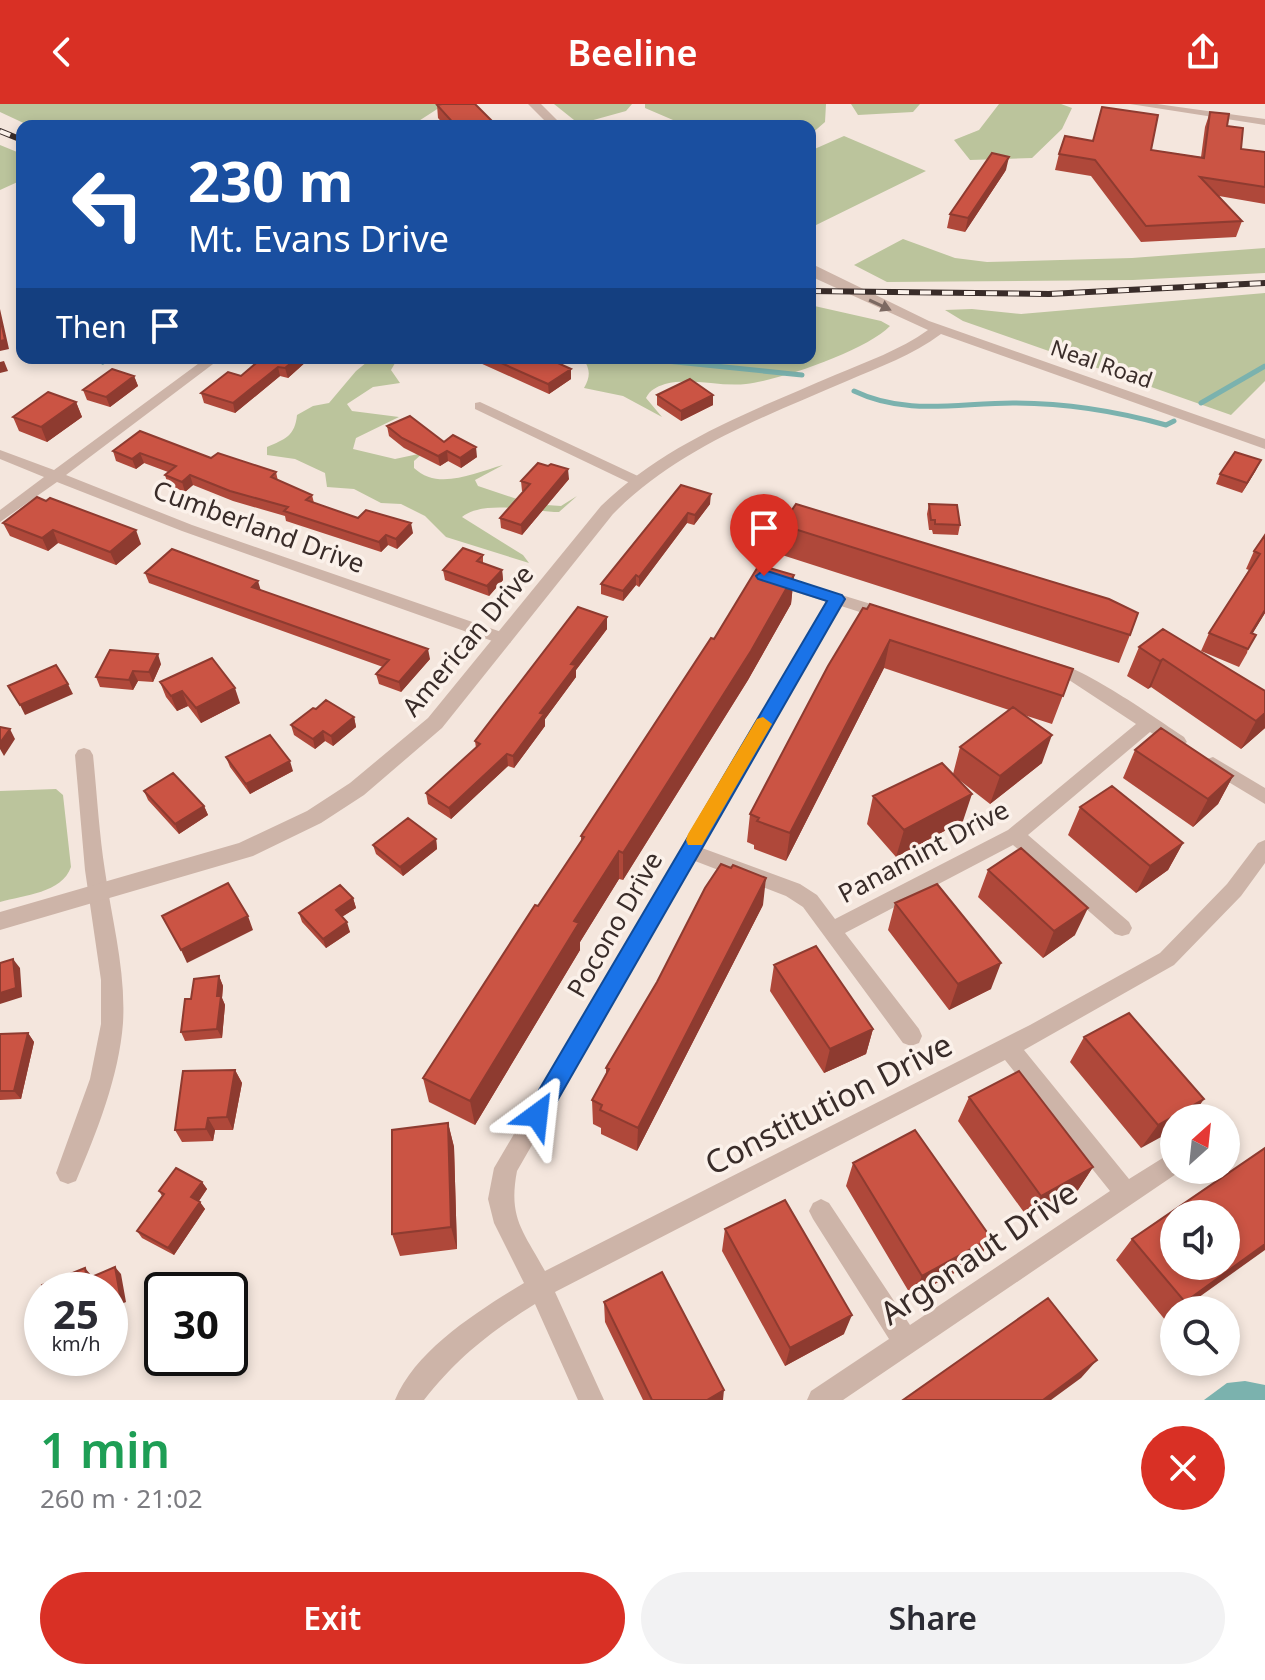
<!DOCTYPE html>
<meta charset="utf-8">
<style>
body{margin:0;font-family:"Noto Sans",sans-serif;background:#f2f2f3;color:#2b2b33;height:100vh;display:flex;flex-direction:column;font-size:30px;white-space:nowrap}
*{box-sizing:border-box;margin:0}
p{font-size:26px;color:#7c7c81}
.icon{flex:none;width:44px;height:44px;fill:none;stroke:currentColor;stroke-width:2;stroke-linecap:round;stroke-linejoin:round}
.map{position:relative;height:1296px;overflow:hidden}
.details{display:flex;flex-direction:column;background:#fff;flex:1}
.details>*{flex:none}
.hud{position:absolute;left:16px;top:16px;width:800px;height:244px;border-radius:16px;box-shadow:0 4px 12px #0003;background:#1a4fa0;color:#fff;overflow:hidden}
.needle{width:52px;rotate:27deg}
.controls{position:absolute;left:1160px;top:1000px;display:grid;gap:16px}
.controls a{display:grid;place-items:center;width:80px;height:80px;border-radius:50%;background:#fff;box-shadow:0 4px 12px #0003;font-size:40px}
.speed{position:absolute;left:24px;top:1168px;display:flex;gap:16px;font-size:40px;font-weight:700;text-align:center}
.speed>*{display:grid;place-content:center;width:104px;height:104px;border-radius:50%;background:#fff;box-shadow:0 4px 12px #0003;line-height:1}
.speed small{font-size:20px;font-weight:400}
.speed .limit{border:4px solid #111;border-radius:12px;background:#fff;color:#111}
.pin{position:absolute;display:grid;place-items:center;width:68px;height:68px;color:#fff;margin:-82px -34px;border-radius:50% 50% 50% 0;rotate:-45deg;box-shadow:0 0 8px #0007}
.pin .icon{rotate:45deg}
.me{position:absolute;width:88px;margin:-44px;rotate:30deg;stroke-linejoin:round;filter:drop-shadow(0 0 6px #0008)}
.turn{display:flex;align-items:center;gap:28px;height:168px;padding:0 40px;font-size:36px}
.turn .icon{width:104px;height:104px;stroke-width:2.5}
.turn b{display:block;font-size:56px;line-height:68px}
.then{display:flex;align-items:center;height:76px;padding:0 40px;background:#0003;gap:16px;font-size:30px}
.round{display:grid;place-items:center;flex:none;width:84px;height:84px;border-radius:42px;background:#f2f2f3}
.overview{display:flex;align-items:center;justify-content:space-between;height:136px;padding:0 40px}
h1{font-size:48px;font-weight:600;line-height:60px;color:#1e9e55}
.button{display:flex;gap:16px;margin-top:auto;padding:16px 40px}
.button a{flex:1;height:92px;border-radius:48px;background:#d93025;color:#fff;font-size:32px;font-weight:600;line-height:92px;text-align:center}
.button a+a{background:#f2f2f3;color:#2b2b33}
header{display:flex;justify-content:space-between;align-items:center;height:104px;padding:0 40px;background:#d93025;color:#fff;font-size:36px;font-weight:600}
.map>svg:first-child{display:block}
.green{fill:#bbc49c}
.water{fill:#7bb2ae}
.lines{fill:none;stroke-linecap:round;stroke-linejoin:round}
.stream{stroke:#7bb2ae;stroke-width:5}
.minor{fill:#cdb4a8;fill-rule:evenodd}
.tertiary{fill:#cdb4a8;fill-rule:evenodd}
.rail-casing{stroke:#392c29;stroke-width:6}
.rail{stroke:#fbf1ea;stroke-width:4;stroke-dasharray:11;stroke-linecap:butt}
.wall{fill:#af483a}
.shaded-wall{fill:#8e3b30}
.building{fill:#cb5444;stroke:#8e3b30;stroke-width:2;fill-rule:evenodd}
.oneway{fill:#7c6962}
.route{fill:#1a73e8;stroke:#114b97;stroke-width:2}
.slow{fill:#f59e0b}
.labels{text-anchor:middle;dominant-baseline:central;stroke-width:7;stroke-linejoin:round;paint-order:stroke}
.far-street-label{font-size:22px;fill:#392c29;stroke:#fbf1ea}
.street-label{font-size:26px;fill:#392c29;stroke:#fbf1ea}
.near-street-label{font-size:32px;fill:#392c29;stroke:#fbf1ea}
</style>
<header><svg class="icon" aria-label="back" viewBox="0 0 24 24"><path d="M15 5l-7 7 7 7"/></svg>Beeline<svg class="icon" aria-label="share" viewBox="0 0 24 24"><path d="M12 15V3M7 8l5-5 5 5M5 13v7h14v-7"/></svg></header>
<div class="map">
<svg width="1265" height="1296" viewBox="0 0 1265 1296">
<rect width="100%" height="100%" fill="#f4e6dd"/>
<!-- green -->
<path class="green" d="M0 0H445L411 22H30L0 8Z
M554 0H632L626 7 579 20Z
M645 0H826L825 18 810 31V22H687L645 4Z
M851 0H920L913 8 858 11Z
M999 0H1061L1072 4 1062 25 1032 54 970 56 954 36 979 26Z
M844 32 926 67 810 124V47Z
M0 41 22 50V76L0 86Z
M903 135 955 154 987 158 1132 154 1265 144V169L1133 176 887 178 854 161Z
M1265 189V277L1231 311 963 217 945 206 972 205 1021 210Z
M810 201 881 217 890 222C867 246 781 276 746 280 720 283 691 273 665 280 656 283 650 286 646 294L662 313 623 292 584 284C591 272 590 265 583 254H810Z
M372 254H398L391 266 400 279 373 283 347 300 352 307 399 313 356 334 353 345 395 355 423 349 414 357V364C438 387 474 369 503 361L475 376 478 382 532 400 561 402 577 392 559 408C532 408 485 395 462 413L523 451 529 459 446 433 425 412 401 400 381 399 354 385 327 383 325 369 295 355 267 351V343C285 335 295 332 297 311L313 302 329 299 356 267Z
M56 685 63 691 71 763C62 789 24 791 0 798V687Z"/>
<!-- water -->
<path class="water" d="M1245 1277 1265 1281V1296H1204L1227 1279Z"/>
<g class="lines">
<!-- stream -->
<path class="stream" d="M637 254 802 271
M103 258 109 254
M854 287C906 312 957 299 1013 299 1065 299 1116 307 1166 321L1174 317
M1201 299 1265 262"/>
<!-- minor -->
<path class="minor" d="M1130 0H1157L1265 15V21Z
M206 254H221L66 371 192 421 510 531 512 535 510 539H498L182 427 57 378 0 418V406L44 373 0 355V346L54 366Z
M480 298 640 373 642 376 635 381 630 379 475 305V299Z
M770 469 897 508 899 512 891 518 841 502 702 744 800 780 817 791 835 815 1008 726 1136 620 1066 574 1042 566 1040 562 1042 558C1067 550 1159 617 1184 633L1187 638 1178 645 1150 628 1028 731 1129 818 1132 824 1129 830 1122 832 1115 830 1013 741 845 829 919 925 922 932 919 939 911 942 903 939 803 803 786 792 695 757 517 1067C508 1114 523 1127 545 1167L1030 921 1160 849 1227 780 1258 739 1265 736V759L1241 792 1174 861 1024 946 1129 1075 1174 1047V1066H1182L843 1296H807L811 1287 889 1235 813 1115 809 1107 813 1099 821 1095 829 1099 910 1221 1110 1087 1005 956 555 1188 604 1296H578L535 1200C490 1228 457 1254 424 1296H395C416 1245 480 1206 524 1179L494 1119 488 1095 494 1064 827 498 764 478 762 474 764 470Z
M84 644 90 646 93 651C97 690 99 728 105 767 112 817 126 867 123 919 119 972 97 1028 76 1077L68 1080 60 1077 56 1069 90 975 101 920V876L85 766 75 651 78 646Z
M1213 653 1265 684V700L1207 665 1204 660 1207 655Z"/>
<!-- tertiary -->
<path class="tertiary" d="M528 0H541L563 22H550Z
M810 159 929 217 1265 335V345L941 230C913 251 879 263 847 277 764 313 678 344 613 410L442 624 364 691 321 719 253 752 0 826V808L239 739 307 707 350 679 428 614 601 402C667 338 752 307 835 271 866 258 900 246 928 226L810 172Z"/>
<defs>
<path id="rail" d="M0 27 22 36
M810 187 1049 190 1265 179"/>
</defs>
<!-- rail casing -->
<use href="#rail" class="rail-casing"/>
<!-- rail -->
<use href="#rail" class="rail"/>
</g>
<!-- wall -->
<path class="wall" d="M437 1 497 22H445L438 14Z
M1210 8 1227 22 1241 45 1265 48V100L1219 92 1242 117 1236 133 1141 138 1091 72 1055 66 1059 50 1151 46 1201 53 1205 23Z
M1006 66 965 128 947 124 950 110Z
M144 254H161L156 258Z
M262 254H307L308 256 288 274 280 272 235 309 204 299 201 289 241 272Z
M469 254H547L571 275 549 290Z
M134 272 138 282 110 303 87 296 83 286Z
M657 291 713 301 681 317 657 301Z
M76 298 82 313 47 338 19 327 13 313Z
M387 322 444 338 477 353 461 364 448 357 440 362 404 344 389 332Z
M113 347 211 354 276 368 278 377 312 391 314 399 358 414 413 429 397 445 388 441 381 448 286 417 285 412 233 397 193 381 185 388 168 381 165 371 168 368 144 359 136 365 116 357Z
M548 362 569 375 522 431 501 424 500 414 524 387H522L521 377Z
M1256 366 1242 389 1216 380 1220 370Z
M681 381 710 400 694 421 687 419 639 483 636 481 623 497 601 490V480Z
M37 393 141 440 116 461 58 439 48 447 10 432 3 419Z
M929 400 960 421 958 431 933 430 932 426H929L927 410Z
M785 416 1130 531 1119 559 782 451Z
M1265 431V509L1252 530 1247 549 1239 563 1201 547 1209 529 1249 466 1246 465 1254 447Z
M483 451V459L502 466 503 476 489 492 445 476 443 466Z
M145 469 261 486 430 555 401 588 379 580 376 570 383 563 149 479Z
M794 471 791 500 748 576 623 776 619 775 580 838V846L475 1021 429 998 423 974 581 737V732L714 535Z
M863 504 1073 565 1052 620 1024 611 1042 659 990 700 958 675 963 717 896 753 867 720 873 692 953 670 960 643 1009 606 884 564 786 757 754 745V741L747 738 750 710Z
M607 513V525L576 566V573L545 615V622L514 664 508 662 451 715 428 700 426 689 476 644 475 637Z
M1163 525 1265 624 1241 645 1151 583 1148 585 1127 572 1139 543Z
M161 560 153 578 138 577 133 586 100 583 96 573Z
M160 578 240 599 201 619 188 602 177 607 166 593Z
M316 605 354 613 356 623 333 642 325 637 315 645 294 631 291 621Z
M1135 646 1233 672 1218 700 1193 723 1123 674Z
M226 653 293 667 250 690 230 663Z
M144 687 204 702 208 711 179 730 148 696Z
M1080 703 1183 739 1168 766 1136 789 1068 731Z
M436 735 437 745 403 772 376 750 373 741Z
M988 766 1075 831 1043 854 978 793Z
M353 794 356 804 342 813 350 828 326 844 302 818 299 809Z
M895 799 991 885 949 906 888 826Z
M763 801 637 1047 601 1030V1024L593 1020 592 996 606 970V964Z
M774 861 873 925 866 950 824 969 770 887Z
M219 872 223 882 222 894 225 901 222 934 185 937 181 928 191 895Z
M28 929 34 938 21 995 0 996V930Z
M1084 933 1204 995 1190 1014H1174L1141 1044 1070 958Z
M235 966 242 979 233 1026H215L213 1037 182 1038 175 1026Z
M969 993 1093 1063 1078 1086 1028 1114 958 1017Z
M448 1019 454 1043 457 1145 400 1152 392 1130Z
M1265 1044 1181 1206H1174V1211L1166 1217 1116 1156 1132 1135Z
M853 1059 991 1134 979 1155 912 1193 846 1082Z
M202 1078 207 1085 199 1097 205 1105 174 1151 142 1134 137 1127 162 1092 159 1087Z
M725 1125 844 1230 785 1262 722 1147Z
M604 1198 723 1296H643L605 1218Z"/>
<!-- shaded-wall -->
<path class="shaded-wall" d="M1009 53 1006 66 965 128 968 114Z
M0 205 9 245 0 247Z
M297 254H307L308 256 288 274 285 264Z
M4 257 8 267 0 269V258Z
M278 263 280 272 235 309 233 299Z
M571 265V275L549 290 548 280Z
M134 272 138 282 110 303 106 293Z
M713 291V301L681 317V307Z
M76 298 82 313 47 338 41 323Z
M476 343 477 353 461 364 460 354Z
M447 347 448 357 440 362 438 352Z
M140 349 144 359 136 365 132 355Z
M1261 356 1256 366 1242 389 1247 379Z
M568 365 569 375 522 431 521 421Z
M190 371 193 381 185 388 182 378Z
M711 390 710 400 694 421 695 411Z
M688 409 687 419 639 483V473Z
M411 419 413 429 397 445 396 435Z
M53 426 58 439 48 447 42 434Z
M136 426 141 440 116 461 110 448Z
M386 431 388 441 381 448 379 438Z
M502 466 503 476 489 492 487 482Z
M636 471V481L623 497V487Z
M794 471 791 500 748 576 623 776V749Z
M258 477 261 487 252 483Z
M1265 506V509L1242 547 1251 529Z
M607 513V525L576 566V573L545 615V622L514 664 513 652 571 560Z
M890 536 884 564 786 757 790 729Z
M428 545 430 555 401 588 399 578Z
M158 550 161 560 153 578 149 568Z
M1163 555 1151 583 1148 585 1160 557Z
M133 567 138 577 133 586 129 576Z
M68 580 73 590 25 611 20 601Z
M235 584 240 599 201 619 196 604Z
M182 587 188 602 177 607 171 592Z
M1265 609V624L1241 645 1256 617Z
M354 613 356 623 333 642 331 632Z
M10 625 15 635 4 652 0 645V639Z
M323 627 325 637 315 645 313 635Z
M1052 631 1042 659 990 700 1000 672Z
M507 650 508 662 451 715 449 704Z
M290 657 293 667 250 690 246 680Z
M1233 672 1218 700 1193 723 1208 695Z
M972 690 963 717 896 753 904 726Z
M204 702 208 711 179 730 175 720Z
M436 735 437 745 403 772 400 763Z
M1183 739 1168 766 1136 789 1150 762Z
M619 747V775L580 838V846L475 1021 470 997 574 817Z
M766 774 763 801 637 1047 638 1024Z
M353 794 356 804 338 815 336 806Z
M1088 804 1075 831 1043 854 1054 827Z
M248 812 253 826 187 859 181 846Z
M347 818 350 828 326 844 323 835Z
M13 855 20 864 22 893 0 900V889Z
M1001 859 991 885 949 906 958 880Z
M219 872 223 882 222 894 225 901 222 934 217 925V892Z
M873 925 866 950 824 969 830 945Z
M28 929 34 938 21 995 14 987Z
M235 966 242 979 233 1026 227 1013Z
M1204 995 1190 1014H1174V1026L1141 1044 1158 1021Z
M208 1014 215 1026 213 1037 206 1025Z
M448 1019 454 1043 457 1145 451 1123Z
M1093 1063 1078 1086 1028 1114 1041 1092Z
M202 1078 207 1085 196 1101 191 1093Z
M200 1098 205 1105 174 1151 168 1144Z
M991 1134 979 1155 912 1193 922 1172Z
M1265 1140V1146L1181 1206H1176L1185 1198Z
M115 1163 121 1170 126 1198 110 1205V1195Z
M85 1164 91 1171 93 1182 87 1175Z
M852 1211 844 1230 785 1262 790 1244Z
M1097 1256 1081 1274 1051 1296H1043Z
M724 1286 723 1296H707Z"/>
<!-- building -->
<path class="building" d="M442 0H475L497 22H456L437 1Z
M1102 3 1158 11 1151 46 1204 54 1210 8 1229 10 1227 22 1243 24 1241 45 1265 48V83L1200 73 1242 117 1146 122 1095 56 1059 50 1065 32 1093 37Z
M992 49 1009 53 968 114 950 110Z
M0 213 5 236 0 237Z
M262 254H297L285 264 278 263 233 299 201 289 228 268 241 272Z
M490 254H547L571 265 548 280Z
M112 265 134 272 106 293 83 286Z
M690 275 713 291 681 307 657 291Z
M48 288 76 298 41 323 13 313Z
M410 312 444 338 453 331 476 343 460 354 447 347 438 352 402 334 387 322Z
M140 327 211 354 218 349 276 368 271 373 312 391 306 396 358 414 366 406 411 419 396 435 386 431 379 438 284 407 288 403 230 387 190 371 182 378 165 371 176 362 140 349 132 355 113 347Z
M1235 348 1261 356 1247 379 1220 370Z
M538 359 548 362 551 360 568 365 521 421 500 414 530 380 521 377Z
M681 381 711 390 695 411 688 409 639 473 636 471 623 487 601 480Z
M37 393 46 397 50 394 136 426 110 448 53 426 42 434 3 419Z
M796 400 1109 495 1138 509 1130 531 785 422 788 417 785 416Z
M929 400 957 401 960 421 935 420V416H931Z
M1265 431V506L1251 529 1256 531 1248 545 1209 529 1260 450 1254 447Z
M463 444 483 451 477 457 502 466 487 482 443 466Z
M172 445 258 477 252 483 428 545 399 578 376 570 389 556 145 469Z
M759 461 794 471 751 547 623 749 619 747 574 817 579 819 470 997 423 974 535 801 538 802 584 733 581 732 711 534 714 535Z
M870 500 1073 565 1063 592 890 536 790 729 757 717 759 714 750 710 828 562 863 504 867 505Z
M578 503 607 513 571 560 576 561 540 609 544 610 513 652 507 650 449 704 426 689 480 640 475 637Z
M1163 525 1265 587V609L1256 617 1163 555 1160 557 1139 543Z
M110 546 158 550 149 568 133 567 129 576 96 573Z
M212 554 235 584 196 604 182 587 171 592 160 578Z
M56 561 68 580 20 601 8 582Z
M326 596 354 613 331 632 323 627 313 635 291 621 313 604 316 605Z
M1013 603 1052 631 1000 672 960 643Z
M0 623 10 625 0 639Z
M1161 624 1233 672 1208 695 1135 646Z
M270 631 290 657 246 680 226 653Z
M942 659 972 690 904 726 873 692Z
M173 669 204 702 175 720 144 687Z
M1112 682 1183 739 1150 762 1080 703Z
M408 714 436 735 400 763 373 741Z
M1021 744 1088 804 1054 827 988 766Z
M721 760 731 764 733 761 766 774 638 1024 600 1006 602 1001 592 996 609 965 606 964 657 878 705 784Z
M228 779 248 812 181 846 162 812Z
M937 780 1001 859 958 880 895 799Z
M340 781 353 794 336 806 347 818 323 835 299 809Z
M816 842 873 925 830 945 774 861Z
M13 855 16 884 0 889V859Z
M219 872 217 892H221L217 925 181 928 185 895H191L194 875Z
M1129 909 1204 995 1158 1021 1084 933Z
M28 929 14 987H0V930Z
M235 966 227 1013 208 1014 206 1025 175 1026 183 967Z
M1019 967 1093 1063 1041 1092 969 993Z
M448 1019 451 1123 392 1130V1026Z
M915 1026 991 1134 922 1172 853 1059Z
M1265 1044V1140L1185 1198 1132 1135ZM1174 1110H1226V1162H1174Z
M176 1064 202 1078 191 1093 200 1098 168 1144 137 1127 164 1090 159 1087Z
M785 1096 852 1211 790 1244 725 1125Z
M115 1163 120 1191 110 1195V1186H43L42 1181 85 1164 87 1175Z
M662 1168 724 1286 707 1296H652L604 1198Z
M1048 1194 1097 1256 1043 1296H903Z"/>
<!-- one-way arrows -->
<defs><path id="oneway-solid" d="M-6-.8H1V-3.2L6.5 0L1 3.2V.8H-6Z" transform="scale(2)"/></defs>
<use class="oneway" href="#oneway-solid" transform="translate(880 201) rotate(25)"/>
<!-- route -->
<path class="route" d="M764 466 842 491 845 495 545 1018 537 1021 529 1018 525 1011 529 1003 827 497 758 475 756 472Z"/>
<!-- slow -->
<path class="slow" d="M763 613 772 620 702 741H688L686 736 688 730 757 615Z"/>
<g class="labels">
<!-- far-street labels -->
<g class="far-street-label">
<text transform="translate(1102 259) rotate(19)">Neal Road</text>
</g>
<!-- street labels -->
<g class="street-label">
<text transform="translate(259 422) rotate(20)">Cumberland Drive</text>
<text transform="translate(467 536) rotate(-50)">American Drive</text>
<text transform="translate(923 747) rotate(-28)">Panamint Drive</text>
<text transform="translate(614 820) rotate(-60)">Pocono Drive</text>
</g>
<!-- near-street labels -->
<g class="near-street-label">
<text transform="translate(828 999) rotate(-27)">Constitution Drive</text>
<text transform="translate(978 1148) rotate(-34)">Argonaut Drive</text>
</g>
</g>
</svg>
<div class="controls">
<a><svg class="needle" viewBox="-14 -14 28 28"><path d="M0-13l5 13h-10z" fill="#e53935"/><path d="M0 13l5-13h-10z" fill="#7c7c81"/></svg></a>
<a><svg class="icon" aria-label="sound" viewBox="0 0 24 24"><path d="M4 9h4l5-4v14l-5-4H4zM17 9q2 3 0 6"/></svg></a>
<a><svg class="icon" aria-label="search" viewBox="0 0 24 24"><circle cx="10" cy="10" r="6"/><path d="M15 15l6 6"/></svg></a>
</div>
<div class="speed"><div>25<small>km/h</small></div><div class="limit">30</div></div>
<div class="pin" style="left:764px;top:472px;background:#d93025"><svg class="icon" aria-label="arrive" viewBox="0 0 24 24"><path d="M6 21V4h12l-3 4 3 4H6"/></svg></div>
<svg class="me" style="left:537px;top:1011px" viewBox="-20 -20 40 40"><path d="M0-17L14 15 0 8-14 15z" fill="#1a73e8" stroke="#fff" stroke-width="4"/></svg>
<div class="hud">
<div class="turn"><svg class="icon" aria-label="left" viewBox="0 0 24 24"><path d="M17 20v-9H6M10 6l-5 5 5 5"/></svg><div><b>230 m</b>Mt. Evans Drive</div></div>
<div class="then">Then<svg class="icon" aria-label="arrive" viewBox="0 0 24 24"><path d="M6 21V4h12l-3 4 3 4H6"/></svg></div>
</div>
</div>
<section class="details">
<div class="overview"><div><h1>1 min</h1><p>260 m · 21:02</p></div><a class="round" style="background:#d93025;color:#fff"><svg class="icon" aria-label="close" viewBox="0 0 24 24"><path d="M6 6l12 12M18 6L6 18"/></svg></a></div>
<div class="button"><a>Exit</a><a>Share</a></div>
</section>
